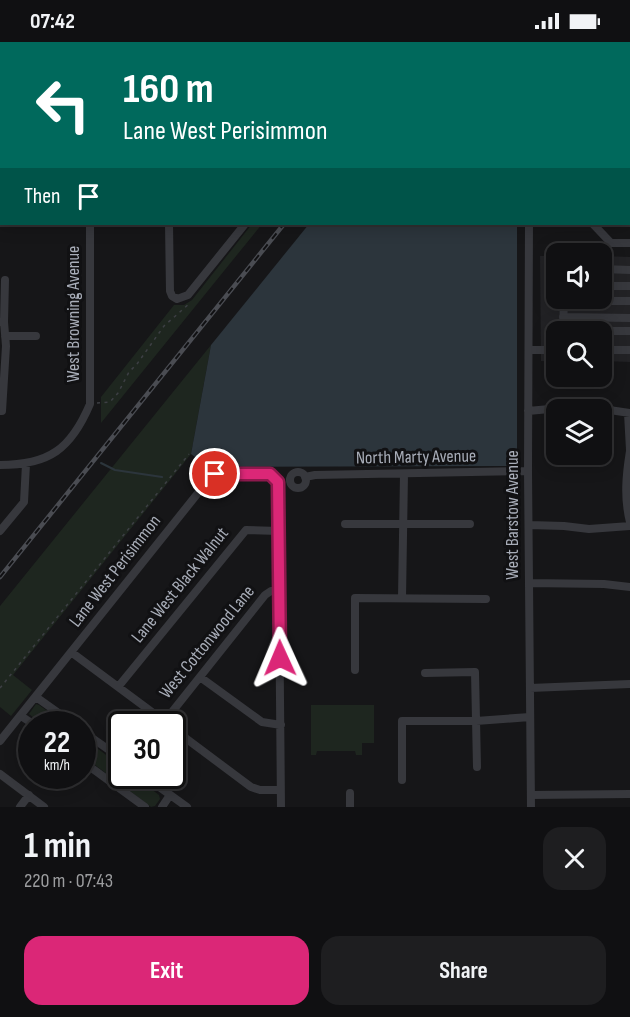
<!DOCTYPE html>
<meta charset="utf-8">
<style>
body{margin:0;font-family:"Sofia Sans Condensed",sans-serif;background:#1e1e20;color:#f1f3f6;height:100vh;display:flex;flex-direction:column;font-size:22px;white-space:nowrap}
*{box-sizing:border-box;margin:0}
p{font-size:20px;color:#9c9d9f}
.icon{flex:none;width:33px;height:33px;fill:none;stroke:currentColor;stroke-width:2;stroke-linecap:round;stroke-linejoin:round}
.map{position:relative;height:765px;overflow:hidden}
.side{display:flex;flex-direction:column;background:#101012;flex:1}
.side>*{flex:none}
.guide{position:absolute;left:0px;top:0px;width:630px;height:183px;box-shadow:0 3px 15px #0003,0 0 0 2px #303032;background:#00695c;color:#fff;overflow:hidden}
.buttons{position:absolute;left:546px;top:201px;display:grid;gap:12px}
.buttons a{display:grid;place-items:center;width:66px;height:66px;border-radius:12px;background:#101012;box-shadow:0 3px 15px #0003,0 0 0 2px #303032;font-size:30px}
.speed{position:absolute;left:18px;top:669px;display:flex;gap:12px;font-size:30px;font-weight:700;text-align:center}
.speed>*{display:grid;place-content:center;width:78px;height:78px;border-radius:50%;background:#101012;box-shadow:0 3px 15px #0003,0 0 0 2px #303032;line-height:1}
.speed small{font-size:15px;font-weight:400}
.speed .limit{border:3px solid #111;border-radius:9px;background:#fff;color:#111}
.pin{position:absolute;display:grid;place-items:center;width:51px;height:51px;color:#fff;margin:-26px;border:3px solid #fff;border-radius:50%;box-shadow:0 2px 6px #0007}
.me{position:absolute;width:66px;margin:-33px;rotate:359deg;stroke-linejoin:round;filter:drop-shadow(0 0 4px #0008)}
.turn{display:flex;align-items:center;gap:21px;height:126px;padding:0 24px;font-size:27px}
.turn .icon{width:78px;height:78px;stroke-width:2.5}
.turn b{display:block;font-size:42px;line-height:51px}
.then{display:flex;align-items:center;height:57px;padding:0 24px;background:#0003;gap:12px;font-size:22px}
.round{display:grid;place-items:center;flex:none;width:63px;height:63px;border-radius:18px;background:#1e1e20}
.headline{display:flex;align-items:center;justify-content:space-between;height:102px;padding:0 24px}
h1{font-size:36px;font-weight:700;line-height:45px}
.cta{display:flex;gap:12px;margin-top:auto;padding:12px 24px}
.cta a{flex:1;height:69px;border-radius:18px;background:#db2777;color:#fff;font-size:24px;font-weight:700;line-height:69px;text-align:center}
.cta a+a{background:#1e1e20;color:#f1f3f6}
.status{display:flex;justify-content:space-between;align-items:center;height:42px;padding:0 30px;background:#101012;direction:ltr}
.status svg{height:16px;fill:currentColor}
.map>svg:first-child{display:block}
.built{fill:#222225}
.green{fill:#1e261f}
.water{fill:#2c353c}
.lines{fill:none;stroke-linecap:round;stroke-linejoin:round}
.stream{stroke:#2c353c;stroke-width:2}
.path{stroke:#3d3f44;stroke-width:1.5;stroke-dasharray:3 4.5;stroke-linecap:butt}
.minor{stroke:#37383d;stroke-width:8}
.rail-casing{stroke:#4a4c52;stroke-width:4.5}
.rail{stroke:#111113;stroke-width:2;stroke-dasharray:7;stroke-linecap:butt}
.route-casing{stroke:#8e194d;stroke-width:15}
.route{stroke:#db2777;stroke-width:10}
.labels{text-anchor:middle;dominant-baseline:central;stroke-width:6;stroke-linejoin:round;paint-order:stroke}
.street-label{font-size:18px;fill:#a8adb8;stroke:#111113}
</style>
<div class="status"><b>07:42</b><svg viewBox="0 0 49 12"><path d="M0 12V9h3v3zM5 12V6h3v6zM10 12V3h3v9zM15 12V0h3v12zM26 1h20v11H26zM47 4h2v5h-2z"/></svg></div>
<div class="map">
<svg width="630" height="765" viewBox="0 0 630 765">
<rect width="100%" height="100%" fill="#161618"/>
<!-- built -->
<path class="built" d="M540 214H556V256H602V214L630 215V320L602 319V290H556V319H541Z"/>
<!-- green -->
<path class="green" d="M252 182H262L101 381V355L174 263H184L192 258Z
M211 303 191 412 13 633 32 648 11 674 0 665V564Z
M36 662 39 663 65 682H41L29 672Z
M311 663H374V701H362V713H356L355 709H317L316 713H311Z
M82 695 121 724 122 734H134L159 753 160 757 155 764 151 765 83 714Z"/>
<!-- water -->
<path class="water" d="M309 182H517V424L208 425 191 412 211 303Z"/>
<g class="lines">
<!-- stream -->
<path class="stream" d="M101 421 115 428 162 435"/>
<!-- path -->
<path class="path" d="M397 2V0
M97 361 110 360 118 351 129 330 137 322 164 284 190 261
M0 646 189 412"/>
<!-- minor -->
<path class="minor" d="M169 0V2
M326 0V2
M90 2V0
M248 2V0
M530 2V0
M628 36H630
M628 113H630
M1 160V0
M169 182 170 249 172 254 177 257 188 253 245 182
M529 182 528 429 531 765
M593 182 611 201H630
M602 227 630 228
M602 244H630
M564 259H630
M563 275 630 276
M0 280H4L6 304 2 369H0
M4 280 5 238
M563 289H630
M563 290 564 256
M5 294H36
M529 308H556
M602 308H630
M528 369 582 364 630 371
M628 371 630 408
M630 409C626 434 624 456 630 480
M0 423C49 423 71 407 90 362V182
M290 438a8 8 0 1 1 16 0a8 8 0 1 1-16 0Z
M305 435 315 433 528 429
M278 440 281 765
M345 482H470
M529 483 564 484 589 487 630 484
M0 489 24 460 26 422
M529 541 604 542 630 545
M402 556 404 432
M71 610 168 682
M355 628V556L486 557
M425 631 475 630 477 725
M200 635 262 680 281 683
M118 645 246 488 279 489
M530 646 630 642
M36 655 74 682
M21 674 33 682
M164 680 265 553 271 549H280
M172 686 251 745 260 748H280
M82 689 122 717
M0 699 210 436 222 431 265 432H270L278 440
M82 719 145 765
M0 732 44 765
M144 734 187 765
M402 738V679H476L530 675
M350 751V765
M531 753 630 752
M20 765 29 753
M162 765 170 753"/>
<defs>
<path id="rail" d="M429 2 430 0
M0 535 284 182"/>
</defs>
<!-- rail casing -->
<use href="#rail" class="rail-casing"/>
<!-- rail -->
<use href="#rail" class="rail"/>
</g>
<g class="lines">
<defs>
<path id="route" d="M215 432H270L278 440 280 616"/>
</defs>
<!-- route casing -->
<use href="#route" class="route-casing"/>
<!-- route -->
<use href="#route" class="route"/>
</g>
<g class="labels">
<!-- street labels -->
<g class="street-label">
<text transform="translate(73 272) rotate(-90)">West Browning Avenue</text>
<text transform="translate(416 415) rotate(-1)">North Marty Avenue</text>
<text transform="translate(512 473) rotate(-90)">West Barstow Avenue</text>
<text transform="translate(115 529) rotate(-52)">Lane West Perisimmon</text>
<text transform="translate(180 543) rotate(-51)">Lane West Black Walnut</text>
<text transform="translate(207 600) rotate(-51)">West Cottonwood Lane</text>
</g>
</g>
</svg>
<div class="buttons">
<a><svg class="icon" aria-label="sound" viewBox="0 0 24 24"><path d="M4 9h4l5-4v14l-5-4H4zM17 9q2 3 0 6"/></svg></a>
<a><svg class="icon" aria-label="search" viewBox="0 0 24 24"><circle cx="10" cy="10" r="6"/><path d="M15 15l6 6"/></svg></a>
<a><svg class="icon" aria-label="layers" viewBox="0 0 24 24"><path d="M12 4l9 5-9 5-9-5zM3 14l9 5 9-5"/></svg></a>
</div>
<div class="speed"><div>22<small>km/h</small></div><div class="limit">30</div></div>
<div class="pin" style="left:215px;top:432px;background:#d93025"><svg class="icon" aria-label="arrive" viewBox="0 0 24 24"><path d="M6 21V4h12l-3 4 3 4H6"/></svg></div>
<svg class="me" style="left:280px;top:616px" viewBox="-20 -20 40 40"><path d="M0-17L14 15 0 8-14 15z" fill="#db2777" stroke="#fff" stroke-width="4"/></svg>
<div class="guide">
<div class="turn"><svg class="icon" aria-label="left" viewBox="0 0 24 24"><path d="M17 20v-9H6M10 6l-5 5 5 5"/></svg><div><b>160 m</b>Lane West Perisimmon</div></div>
<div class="then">Then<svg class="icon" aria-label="arrive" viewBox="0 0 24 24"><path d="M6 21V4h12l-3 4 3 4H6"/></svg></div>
</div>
</div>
<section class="side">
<div class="headline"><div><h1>1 min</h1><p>220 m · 07:43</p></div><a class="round"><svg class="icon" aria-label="close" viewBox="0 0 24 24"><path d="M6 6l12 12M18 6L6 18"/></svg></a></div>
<div class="cta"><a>Exit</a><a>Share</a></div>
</section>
